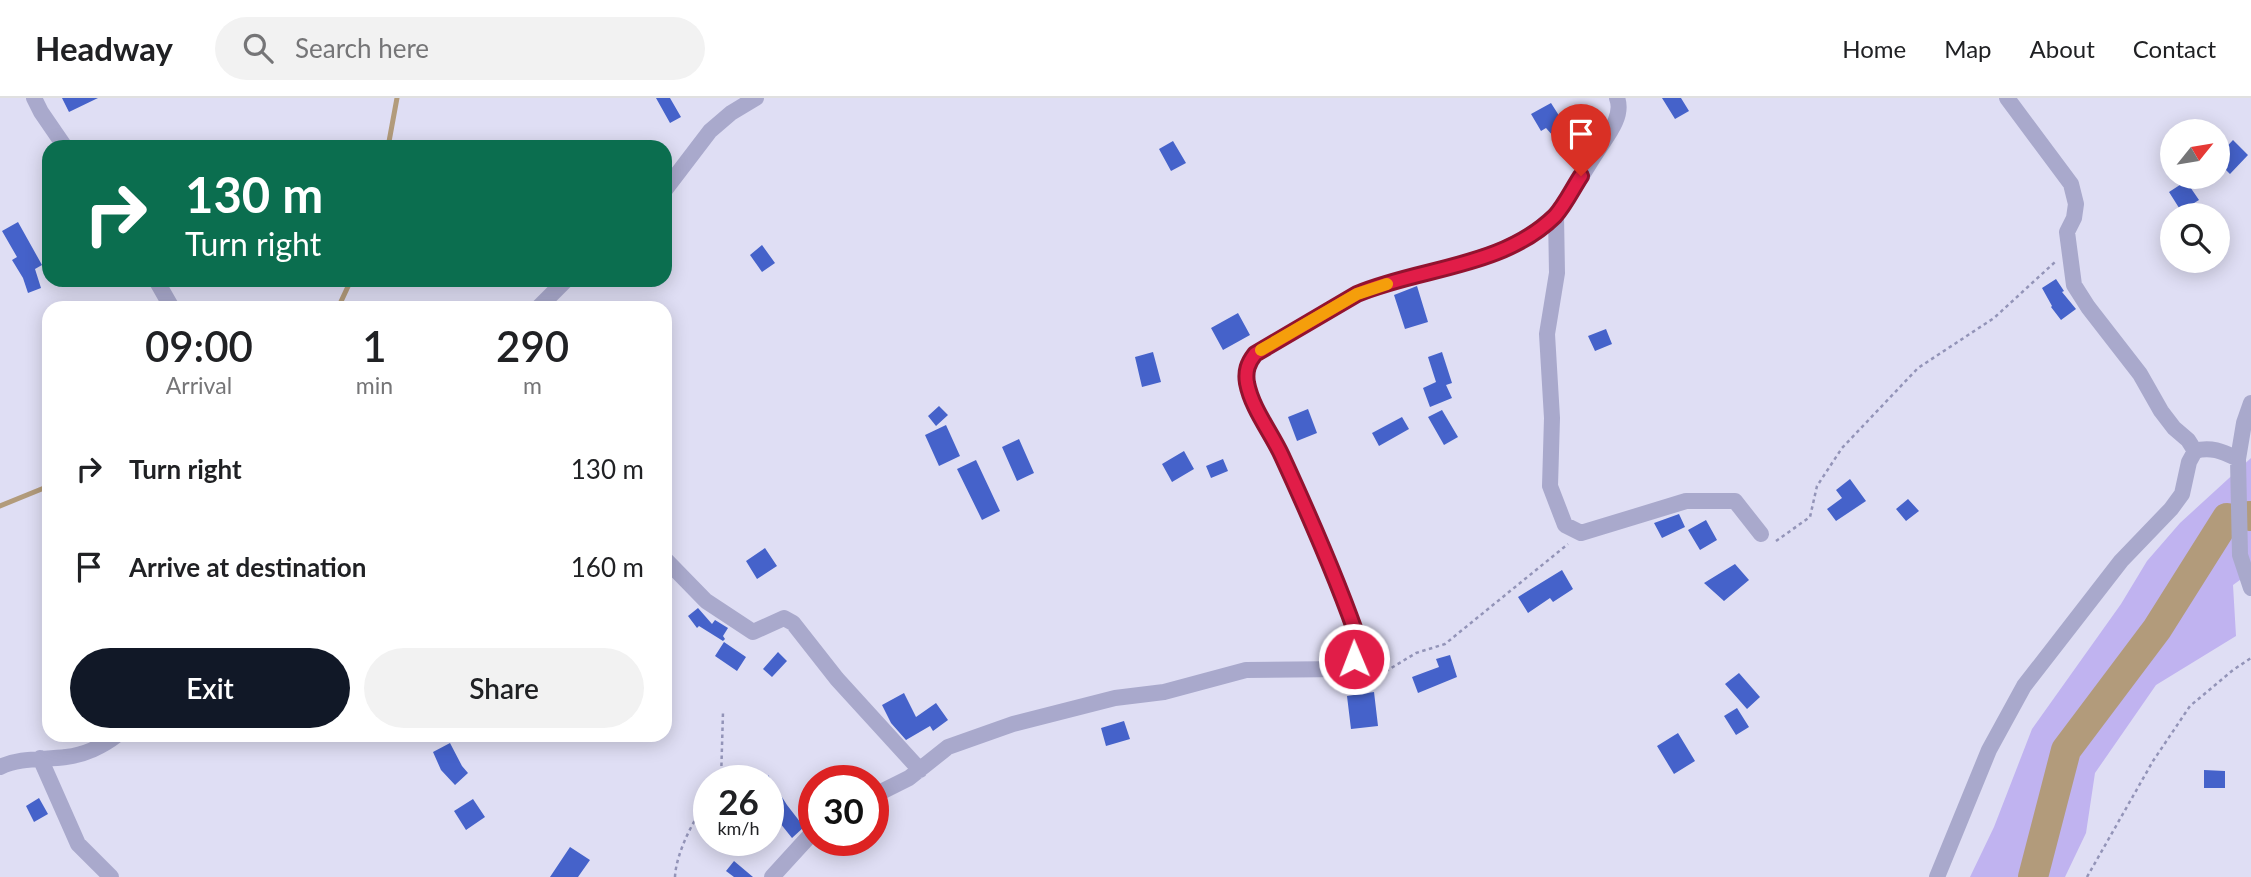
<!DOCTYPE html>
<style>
body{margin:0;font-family:Lato,sans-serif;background:#f2f2f2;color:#202124;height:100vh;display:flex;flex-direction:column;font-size:26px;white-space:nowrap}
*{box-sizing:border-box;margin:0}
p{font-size:23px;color:#757577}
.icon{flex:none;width:38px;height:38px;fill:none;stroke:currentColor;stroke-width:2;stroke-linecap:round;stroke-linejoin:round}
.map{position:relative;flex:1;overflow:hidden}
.details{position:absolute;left:42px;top:203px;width:630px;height:441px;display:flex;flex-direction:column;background:#fff;border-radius:21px;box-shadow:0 4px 18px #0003}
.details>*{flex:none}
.guide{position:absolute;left:42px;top:42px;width:630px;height:147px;border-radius:21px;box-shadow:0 4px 18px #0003;background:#0b6e4f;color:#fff;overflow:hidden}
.needle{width:46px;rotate:60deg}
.buttons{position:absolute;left:2160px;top:21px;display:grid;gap:14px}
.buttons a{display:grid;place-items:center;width:70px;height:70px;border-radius:50%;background:#fff;box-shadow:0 4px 18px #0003;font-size:35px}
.speed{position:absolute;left:693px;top:667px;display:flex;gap:14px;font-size:35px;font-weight:700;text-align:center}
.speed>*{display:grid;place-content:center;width:91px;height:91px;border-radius:50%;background:#fff;box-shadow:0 4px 18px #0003;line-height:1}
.speed small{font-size:18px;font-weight:400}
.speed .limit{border:10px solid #d22;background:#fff;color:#111}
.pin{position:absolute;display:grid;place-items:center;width:60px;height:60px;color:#fff;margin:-72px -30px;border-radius:50% 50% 50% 0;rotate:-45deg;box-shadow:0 0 7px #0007}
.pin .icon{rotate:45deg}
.me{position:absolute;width:77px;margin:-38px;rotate:359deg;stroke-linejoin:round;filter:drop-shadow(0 0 5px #0008)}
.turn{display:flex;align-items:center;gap:24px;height:147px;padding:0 28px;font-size:32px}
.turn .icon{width:91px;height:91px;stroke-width:2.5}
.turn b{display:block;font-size:49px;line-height:60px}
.eta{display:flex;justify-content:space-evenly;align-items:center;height:119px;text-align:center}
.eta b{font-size:42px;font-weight:600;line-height:49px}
.action{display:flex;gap:14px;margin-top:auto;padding:14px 28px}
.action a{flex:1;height:80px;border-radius:42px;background:#111827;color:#fff;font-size:28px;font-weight:600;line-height:80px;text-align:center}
.action a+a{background:#f2f2f2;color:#202124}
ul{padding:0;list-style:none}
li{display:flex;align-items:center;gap:21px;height:98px;padding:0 28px}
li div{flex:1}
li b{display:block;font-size:26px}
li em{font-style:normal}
header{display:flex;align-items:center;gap:42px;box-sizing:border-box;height:98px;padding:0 35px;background:#fff;border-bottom:2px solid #e0e0e0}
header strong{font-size:33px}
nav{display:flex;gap:38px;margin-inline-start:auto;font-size:24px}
.search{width:490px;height:63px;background:#f2f2f2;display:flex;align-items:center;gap:18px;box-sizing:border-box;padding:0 24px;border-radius:38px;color:#757577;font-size:26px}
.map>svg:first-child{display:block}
.sand{fill:#c0b3f0}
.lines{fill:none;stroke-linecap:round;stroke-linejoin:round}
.stream{stroke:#b29b7b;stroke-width:5}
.river{stroke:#b29b7b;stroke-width:30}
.building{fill:#4562ca}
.path{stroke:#9394b8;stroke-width:2.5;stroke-dasharray:3.5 3.5;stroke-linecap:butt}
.minor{stroke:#a9a9cc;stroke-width:16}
.route-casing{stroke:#92132f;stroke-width:18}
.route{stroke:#e11d48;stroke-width:12}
.slow{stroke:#f59e0b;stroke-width:12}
</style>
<header>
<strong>Headway</strong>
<div class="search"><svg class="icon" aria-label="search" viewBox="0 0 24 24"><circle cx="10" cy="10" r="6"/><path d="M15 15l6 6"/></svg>Search here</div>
<nav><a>Home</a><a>Map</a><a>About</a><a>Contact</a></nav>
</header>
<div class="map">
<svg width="2251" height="779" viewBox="0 0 2251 779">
<rect width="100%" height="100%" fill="#dfdef4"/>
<!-- sand -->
<path class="sand" d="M2251 360V474L2233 487 2236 538 2156 587 2095 675 2086 735 2065 779H1970L1994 729 2032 631 2121 506 2147 463 2180 425Z"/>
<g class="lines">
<!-- stream -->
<path class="stream" d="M388 49 397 0
M338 210 351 182
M0 408 49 388"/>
<!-- river -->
<path class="river" d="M2249 418H2251
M2033 779 2066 652 2157 531 2227 420"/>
</g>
<!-- building -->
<path class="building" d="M62 0H98L69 14Z
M656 0H670L681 19 670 25Z
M1662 0H1681L1689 13 1675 21Z
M1551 5 1565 27 1574 19 1590 36 1568 55 1546 30 1541 33 1531 16Z
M2233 42 2248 57 2230 76 2217 63V59Z
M1173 43 1186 65 1171 73 1159 51Z
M2186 83 2199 102 2181 113 2169 94Z
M18 124 42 167 35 171 41 190 28 195 23 180 12 162 17 159 2 133Z
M762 147 775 165 762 174 750 157Z
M2056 181 2064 193 2062 194 2076 211 2061 222 2051 209 2052 208 2042 190Z
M1417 188 1428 224 1405 231 1394 197Z
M1238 215 1250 237 1223 252 1211 230Z
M1606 231 1612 246 1595 253 1588 238Z
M1153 254 1161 284 1142 289 1135 259Z
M1442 254 1452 285 1446 287 1452 300 1430 309 1423 290 1436 284 1428 259Z
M939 308 948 317 936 328 928 318Z
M1308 311 1317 335 1297 343 1288 319Z
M1442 312 1458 339 1444 347 1428 319Z
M1402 319 1409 331 1379 348 1372 335Z
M946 327 960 358 939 368 925 337Z
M1019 341 1034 375 1017 383 1002 349Z
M1184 353 1194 371 1172 384 1162 366Z
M1223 361 1228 373 1211 380 1206 368Z
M976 362 1000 413 982 422 957 371Z
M1850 381 1866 403 1836 423 1827 411 1842 400 1836 392Z
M1908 401 1919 413 1906 423 1896 411Z
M1679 416 1685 429 1662 440 1654 425Z
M1706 422 1717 442 1700 452 1688 432Z
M765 450 777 468 757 481 746 463Z
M1735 466 1749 482 1724 503 1704 485Z
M1562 472 1573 491 1553 504 1550 500 1528 515 1518 499Z
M698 510 712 526 715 522 728 530 723 538 725 541 723 543 699 528 697 530 688 518Z
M724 544 746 559 737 573 715 558Z
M778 554 787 563 772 579 763 571Z
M1450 557 1457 579 1418 595 1412 579 1439 569 1436 561Z
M1739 575 1760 599 1747 611 1725 586Z
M1374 594 1378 628 1351 631 1347 598Z
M904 595 916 619 936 605 948 622 933 633 930 628 906 642 891 625 882 607Z
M1737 610 1749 629 1736 637 1724 618Z
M1124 623 1130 641 1106 648 1101 630Z
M1678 635 1695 663 1674 676 1657 648Z
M450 645 462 668 468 675 455 687 441 672 433 654Z
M2204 672 2225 673V690H2204Z
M768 677 787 707 804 729 792 740 772 715 775 713 768 703Z
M39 700 48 716 34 724 26 708Z
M473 701 485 719 466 732 454 713Z
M570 749 590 762 578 779H550Z
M734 763 753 779H734L726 773Z"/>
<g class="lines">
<!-- path -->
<path class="path" d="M1776 443 1810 419 1817 388 1842 350 1918 270 1994 220 2055 164
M1367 567 1383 575 1416 555 1445 546 1568 446
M721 682 723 614
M675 779C676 755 694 720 709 701
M2087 779 2153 663 2190 608 2233 572 2251 560"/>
<!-- minor -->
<path class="minor" d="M34 0 41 14 65 49
M2007 0 2071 86 2076 106 2074 120 2067 134 2074 187 2088 209 2140 276 2161 313 2174 330 2188 342 2195 353
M665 92 710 33 731 15 756 0
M1556 117 1557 175 1547 236 1552 320 1550 388 1565 427 1581 435 1686 403H1735L1761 436
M156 182 172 210
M538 210 566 182
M2251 305 2244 325 2238 361 2240 457 2251 490
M665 461 706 503 753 534 784 520 793 525 837 581 920 672
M40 660 78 746 111 779
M0 669C20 659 44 662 66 659 84 657 103 648 117 637
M873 698 909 680 948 649 1013 626 1115 600 1164 594 1246 572 1343 571 1354 561 1360 546C1338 484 1311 423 1284 363 1273 339 1252 311 1247 285 1245 273 1248 265 1255 256L1357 196C1417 171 1487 170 1541 129 1546 124 1553 120 1557 115 1572 96 1584 73 1598 52 1607 38 1624 18 1617 0
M772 779 814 733
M1937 779 1989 652 2024 588 2121 463 2171 411 2182 396 2189 364 2195 353C2211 348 2223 354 2238 361"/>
</g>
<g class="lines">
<defs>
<path id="route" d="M1354 561 1360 547C1338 482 1310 419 1282 358 1271 334 1252 311 1247 285 1245 273 1248 265 1255 256L1357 196C1421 169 1502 170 1555 118 1565 107 1573 90 1581 78"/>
</defs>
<!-- route casing -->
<use href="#route" class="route-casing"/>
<!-- route -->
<use href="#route" class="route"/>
<!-- slow -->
<path class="slow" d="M1261 252 1357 196 1387 186"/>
</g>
</svg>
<div class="buttons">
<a><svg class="needle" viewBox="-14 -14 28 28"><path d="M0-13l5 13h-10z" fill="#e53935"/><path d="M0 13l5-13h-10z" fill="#757577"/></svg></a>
<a><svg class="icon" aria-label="search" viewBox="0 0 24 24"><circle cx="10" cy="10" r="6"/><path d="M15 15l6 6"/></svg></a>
</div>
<div class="speed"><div>26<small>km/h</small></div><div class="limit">30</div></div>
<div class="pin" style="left:1581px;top:78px;background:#d93025"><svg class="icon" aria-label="arrive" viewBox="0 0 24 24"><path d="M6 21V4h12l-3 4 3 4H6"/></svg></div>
<svg class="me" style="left:1354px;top:561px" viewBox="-20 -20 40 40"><circle r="17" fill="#e11d48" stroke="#fff" stroke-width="3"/><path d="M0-11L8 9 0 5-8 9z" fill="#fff"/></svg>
<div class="guide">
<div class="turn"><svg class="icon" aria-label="right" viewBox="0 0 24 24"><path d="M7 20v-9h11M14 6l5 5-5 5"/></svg><div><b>130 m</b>Turn right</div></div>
</div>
<section class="details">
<div class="eta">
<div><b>09:00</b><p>Arrival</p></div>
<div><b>1</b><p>min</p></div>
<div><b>290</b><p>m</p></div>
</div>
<ul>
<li><svg class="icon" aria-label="right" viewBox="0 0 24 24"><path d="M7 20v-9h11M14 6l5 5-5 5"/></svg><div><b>Turn right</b></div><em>130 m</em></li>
<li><svg class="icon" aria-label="arrive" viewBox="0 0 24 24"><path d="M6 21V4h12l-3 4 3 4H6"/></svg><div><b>Arrive at destination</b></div><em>160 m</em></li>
</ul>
<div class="action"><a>Exit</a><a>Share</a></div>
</section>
</div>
